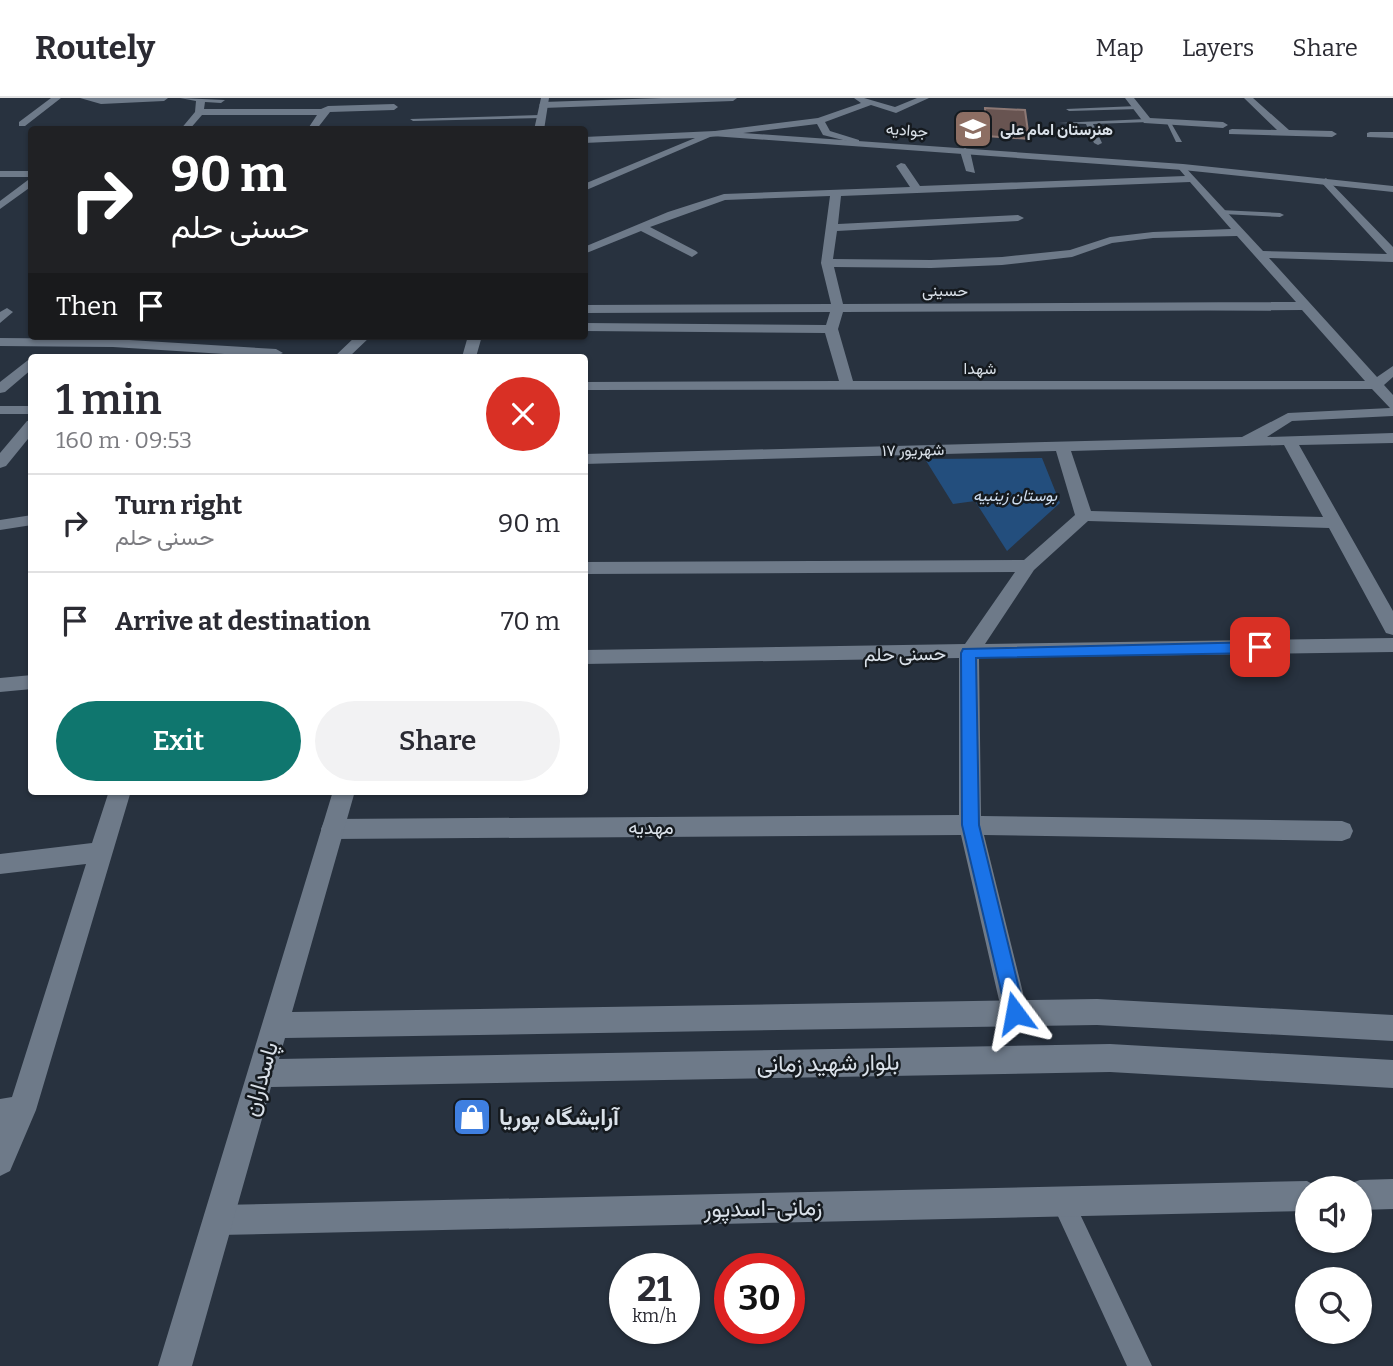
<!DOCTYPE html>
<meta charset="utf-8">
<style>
body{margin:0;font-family:Bitter,Vazirmatn,serif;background:#f2f2f3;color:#2b2b33;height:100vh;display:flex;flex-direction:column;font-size:26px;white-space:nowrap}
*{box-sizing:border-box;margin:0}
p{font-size:23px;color:#7c7c81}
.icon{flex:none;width:38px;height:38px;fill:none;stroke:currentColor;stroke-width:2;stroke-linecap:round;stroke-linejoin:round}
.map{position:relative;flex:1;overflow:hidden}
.side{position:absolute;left:28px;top:256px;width:560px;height:441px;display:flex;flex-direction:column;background:#fff;border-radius:7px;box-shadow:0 2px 5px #0004}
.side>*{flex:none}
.hud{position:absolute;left:28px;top:28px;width:560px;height:214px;border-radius:7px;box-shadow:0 2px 5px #0004;background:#202124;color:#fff;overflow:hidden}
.tools{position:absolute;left:1295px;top:1078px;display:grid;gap:14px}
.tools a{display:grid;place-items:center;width:77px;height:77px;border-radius:50%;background:#fff;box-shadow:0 2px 5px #0004;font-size:35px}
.speed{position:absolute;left:609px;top:1155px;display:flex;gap:14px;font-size:35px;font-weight:700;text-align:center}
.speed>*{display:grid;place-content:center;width:91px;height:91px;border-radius:50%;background:#fff;box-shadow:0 2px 5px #0004;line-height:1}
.speed small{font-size:18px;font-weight:400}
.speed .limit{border:10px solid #d22;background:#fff;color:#111}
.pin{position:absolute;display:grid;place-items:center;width:60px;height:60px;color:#fff;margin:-30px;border-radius:14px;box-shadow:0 4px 10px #0006}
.me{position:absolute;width:77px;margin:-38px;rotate:347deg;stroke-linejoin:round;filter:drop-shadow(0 0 5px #0008)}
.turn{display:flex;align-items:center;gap:24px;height:147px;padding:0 28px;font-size:32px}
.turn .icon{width:91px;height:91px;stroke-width:2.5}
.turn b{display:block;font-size:49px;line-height:60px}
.then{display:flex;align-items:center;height:66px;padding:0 28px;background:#0003;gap:14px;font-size:26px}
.round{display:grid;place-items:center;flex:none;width:74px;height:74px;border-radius:37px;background:#f2f2f3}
.headline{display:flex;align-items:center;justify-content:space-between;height:119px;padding:0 28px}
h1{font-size:42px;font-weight:600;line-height:52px}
.primary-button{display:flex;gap:14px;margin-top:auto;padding:14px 28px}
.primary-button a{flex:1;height:80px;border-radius:42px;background:#0f766e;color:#fff;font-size:28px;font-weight:600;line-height:80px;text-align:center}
.primary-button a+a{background:#f2f2f3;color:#2b2b33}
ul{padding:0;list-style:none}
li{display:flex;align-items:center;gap:21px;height:98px;padding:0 28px;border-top:2px solid #e1e1e2}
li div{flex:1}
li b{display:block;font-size:26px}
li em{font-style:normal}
header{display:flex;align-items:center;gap:42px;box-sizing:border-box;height:98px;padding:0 35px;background:#fff;border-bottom:2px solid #e1e1e2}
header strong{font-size:33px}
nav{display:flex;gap:38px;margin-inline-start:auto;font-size:24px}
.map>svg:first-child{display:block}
.green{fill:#234e7d}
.building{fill:#685451;stroke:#8d7874;stroke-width:2}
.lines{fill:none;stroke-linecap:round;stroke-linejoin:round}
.service{fill:#6e7a89;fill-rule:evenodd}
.minor{fill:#6e7a89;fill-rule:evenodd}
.tertiary{fill:#6e7a89;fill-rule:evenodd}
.secondary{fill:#6e7a89;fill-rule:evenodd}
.route{fill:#1a73e8;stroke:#114b97;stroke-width:2}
.labels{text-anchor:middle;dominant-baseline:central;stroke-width:5;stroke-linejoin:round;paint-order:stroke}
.far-poi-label{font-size:16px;font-weight:bold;fill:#dae1e9;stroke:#151a1f;text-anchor:start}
.far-street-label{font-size:16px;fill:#dae1e9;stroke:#151a1f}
.far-park-label{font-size:16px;font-style:italic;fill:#d1e0f2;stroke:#151a1f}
.street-label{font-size:19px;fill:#dae1e9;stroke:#151a1f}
.near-street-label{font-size:23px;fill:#dae1e9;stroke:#151a1f}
.near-poi-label{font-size:23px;font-weight:bold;fill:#dae1e9;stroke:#151a1f;text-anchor:start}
</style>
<header>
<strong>Routely</strong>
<nav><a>Map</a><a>Layers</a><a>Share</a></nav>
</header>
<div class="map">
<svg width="1393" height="1268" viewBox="0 0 1393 1268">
<rect width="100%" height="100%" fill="#28323f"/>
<!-- green -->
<path class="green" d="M1042 360 1060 405 1007 453 975 403 953 406 925 361Z"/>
<!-- building -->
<path class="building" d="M985 10 1025 12 1029 41 986 38Z"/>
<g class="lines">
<!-- service -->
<path class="service" d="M1137 8 1139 11 1069 13 1066 11Z
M540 17 542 20 413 23 410 21Z
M1147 21 1149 24 1093 26 1102 45 1098 47 1094 45 1086 26 1058 25Z
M1166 23H1170L1182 44H1176Z
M1220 112 1280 115 1284 117 1280 119 1223 116 1219 114Z
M1062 1092 1070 1095 1152 1268H1127L1051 1103 1054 1095Z"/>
<!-- minor -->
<path class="minor" d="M51 0H61L25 28H19V24Z
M80 0H168L164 3 101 6Z
M180 0 225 2 221 5 205 4 204 11H321L328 8 394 6 398 9 394 12 330 14 316 32H307L317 17H202L189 32H180L195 14 196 3Z
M662 0H737L733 3 543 10 539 7 543 4Z
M864 0 895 9 917 0H929L896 15 871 7 825 24 830 33 859 42V46L823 37 817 26 710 39 584 93V86L695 40 584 45V39L715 33 818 20 861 5 854 0Z
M1125 0H1134L1150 20 1223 24 1228 27 1223 30 1144 25Z
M1244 0H1253L1289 32 1332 33 1337 36 1332 39 1229 36V32L1232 31 1277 32Z
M1370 34H1393V40L1367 39V35Z
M965 50 970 53 975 75 966 73 960 53Z
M901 65 905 66 920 88 1185 78 1179 71 1184 68 1263 153 1387 156 1322 85 1321 83 1326 80 1393 149V164L1269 160 1377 279 1393 268V279L1384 287 1393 297V318L1292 323 1267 339 1393 335V345L1299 347 1393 513V537L1386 535 1329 430 1088 423 1034 472 985 546 1393 540V554L979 560 981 718 1342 723 1350 726 1353 733 1350 740 1342 743 984 737 1028 915 1024 924 1015 928 1006 924 1002 915 961 737 332 741 324 738 321 731 324 724 332 721 959 717V560L584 566V552L965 546 1015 474 584 476V464L1024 462 1075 417 1056 353 584 366V356L1242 339 1288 315 1390 310 1372 291 584 292V284L839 283 825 235 584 233V225L826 227 830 214 584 215V207L831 206 821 165 830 98 725 102 650 129 696 153 698 155 692 159 641 133 584 156V149L668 114 724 96 910 89 896 68ZM1190 84 1231 131 1153 134 1110 139 1070 152 1002 159 931 162 833 161 837 133 1018 123 1024 120 1018 117 838 126 841 98ZM1237 138 1296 204 843 206 834 169 931 170 1002 167 1072 159 1112 145 1153 140ZM1302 212 1365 283H853L838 231 843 214ZM1284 347 1323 419 1091 413 1071 353Z
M32 79V88L0 111V103Z
M7 210 13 214 0 225V214Z
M0 240 113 241 276 251 283 255 274 259 113 249 0 248Z
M32 259V271L5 294 0 295V284Z
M0 308H32V316H0Z
M32 322V336L6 368 0 370V355L27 323Z
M32 577V591L0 594V580Z
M109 693H131L36 1012 10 1073 0 1078V1001L12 999 86 766 0 776V756L92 745Z
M1393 1081V1111L1360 1112V1090H1348L1349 1086 1360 1082Z
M1307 1083 1319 1090H1307V1113L219 1137 208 1133 204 1122 208 1111 219 1107Z"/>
<!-- tertiary -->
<path class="tertiary" d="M0 73H32V79H0Z
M356 238H371L349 259H334Z
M32 417V427L0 432V422Z"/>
<!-- secondary -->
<path class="secondary" d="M541 0H549L544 32H534Z
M715 33 1183 66 1393 88V94L1183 72 712 38V34Z
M468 238H482L476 259H462Z
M333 693H355L292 914 1097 901 1393 917V943L1097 927 285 940 279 961 1110 946 1393 962V990L1110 974 271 989 192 1268H158Z"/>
</g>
<!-- route -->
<path class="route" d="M1260 544 1268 549 1260 555 976 560 979 727 1025 915 1022 922 1015 925 1008 922 962 727 961 555 963 551Z"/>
<!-- icons -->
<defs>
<symbol id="school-square" viewBox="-11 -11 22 22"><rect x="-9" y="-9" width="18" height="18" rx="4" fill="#8d6e63" stroke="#151a1f"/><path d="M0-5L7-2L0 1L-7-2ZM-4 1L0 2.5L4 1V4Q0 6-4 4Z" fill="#fff"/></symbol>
<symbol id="shop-square" viewBox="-11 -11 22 22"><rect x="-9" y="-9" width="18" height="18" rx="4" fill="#3f7fe0" stroke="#151a1f"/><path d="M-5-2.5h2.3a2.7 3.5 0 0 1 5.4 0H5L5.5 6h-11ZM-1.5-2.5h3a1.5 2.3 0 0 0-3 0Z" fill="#fff"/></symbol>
</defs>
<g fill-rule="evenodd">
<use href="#school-square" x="951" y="9" width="44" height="44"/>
<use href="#shop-square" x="450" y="997" width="44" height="44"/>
</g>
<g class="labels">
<!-- far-poi labels -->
<g class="far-poi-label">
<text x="1000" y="31">هنرستان امام علی</text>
</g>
<!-- far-street labels -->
<g class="far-street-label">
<text transform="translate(907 32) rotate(4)">جوادیه</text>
<text x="945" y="192">حسینی</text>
<text x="980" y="270">شهدا</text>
<text transform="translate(913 352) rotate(-1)">۱۷ شهریور</text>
</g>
<!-- far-park labels -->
<g class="far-park-label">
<text x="1015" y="397">بوستان زینبیه</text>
</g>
<!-- street labels -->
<g class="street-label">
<text transform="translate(905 556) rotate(-1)">حسنی حلم</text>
<text x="651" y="729">مهدیه</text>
</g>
<!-- near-street labels -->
<g class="near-street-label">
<text transform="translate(828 965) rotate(-1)">بلوار شهید زمانی</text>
<text transform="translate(260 981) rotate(-74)">پاسداران</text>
<text transform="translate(763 1110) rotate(-1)">زمانی-اسدپور</text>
</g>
<!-- near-poi labels -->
<g class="near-poi-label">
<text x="499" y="1019">آرایشگاه پوریا</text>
</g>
</g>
</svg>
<div class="tools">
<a><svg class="icon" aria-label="sound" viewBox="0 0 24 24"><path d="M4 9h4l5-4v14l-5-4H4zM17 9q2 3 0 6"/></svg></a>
<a><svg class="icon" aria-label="search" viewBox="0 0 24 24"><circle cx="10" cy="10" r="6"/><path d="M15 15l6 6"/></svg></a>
</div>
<div class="speed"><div>21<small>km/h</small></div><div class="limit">30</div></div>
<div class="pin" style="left:1260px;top:549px;background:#d93025"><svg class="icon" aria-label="arrive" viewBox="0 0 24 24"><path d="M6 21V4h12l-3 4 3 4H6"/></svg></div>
<svg class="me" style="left:1015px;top:915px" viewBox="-20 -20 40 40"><path d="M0-17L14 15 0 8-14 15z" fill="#1a73e8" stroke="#fff" stroke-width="4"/></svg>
<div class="hud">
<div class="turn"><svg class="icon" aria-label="right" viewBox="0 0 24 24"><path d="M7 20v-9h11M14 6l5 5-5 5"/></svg><div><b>90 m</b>حسنی حلم</div></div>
<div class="then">Then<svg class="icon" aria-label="arrive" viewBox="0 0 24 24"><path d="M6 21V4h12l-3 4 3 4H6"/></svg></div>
</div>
<section class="side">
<div class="headline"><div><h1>1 min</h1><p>160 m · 09:53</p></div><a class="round" style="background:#d93025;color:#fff"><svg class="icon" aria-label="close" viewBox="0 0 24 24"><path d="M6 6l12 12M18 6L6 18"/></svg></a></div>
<ul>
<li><svg class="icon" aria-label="right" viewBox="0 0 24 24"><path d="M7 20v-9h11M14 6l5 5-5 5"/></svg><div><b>Turn right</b><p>حسنی حلم</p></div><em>90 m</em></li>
<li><svg class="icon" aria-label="arrive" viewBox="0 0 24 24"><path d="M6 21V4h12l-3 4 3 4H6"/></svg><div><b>Arrive at destination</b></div><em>70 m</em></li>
</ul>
<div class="primary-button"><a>Exit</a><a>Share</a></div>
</section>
</div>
